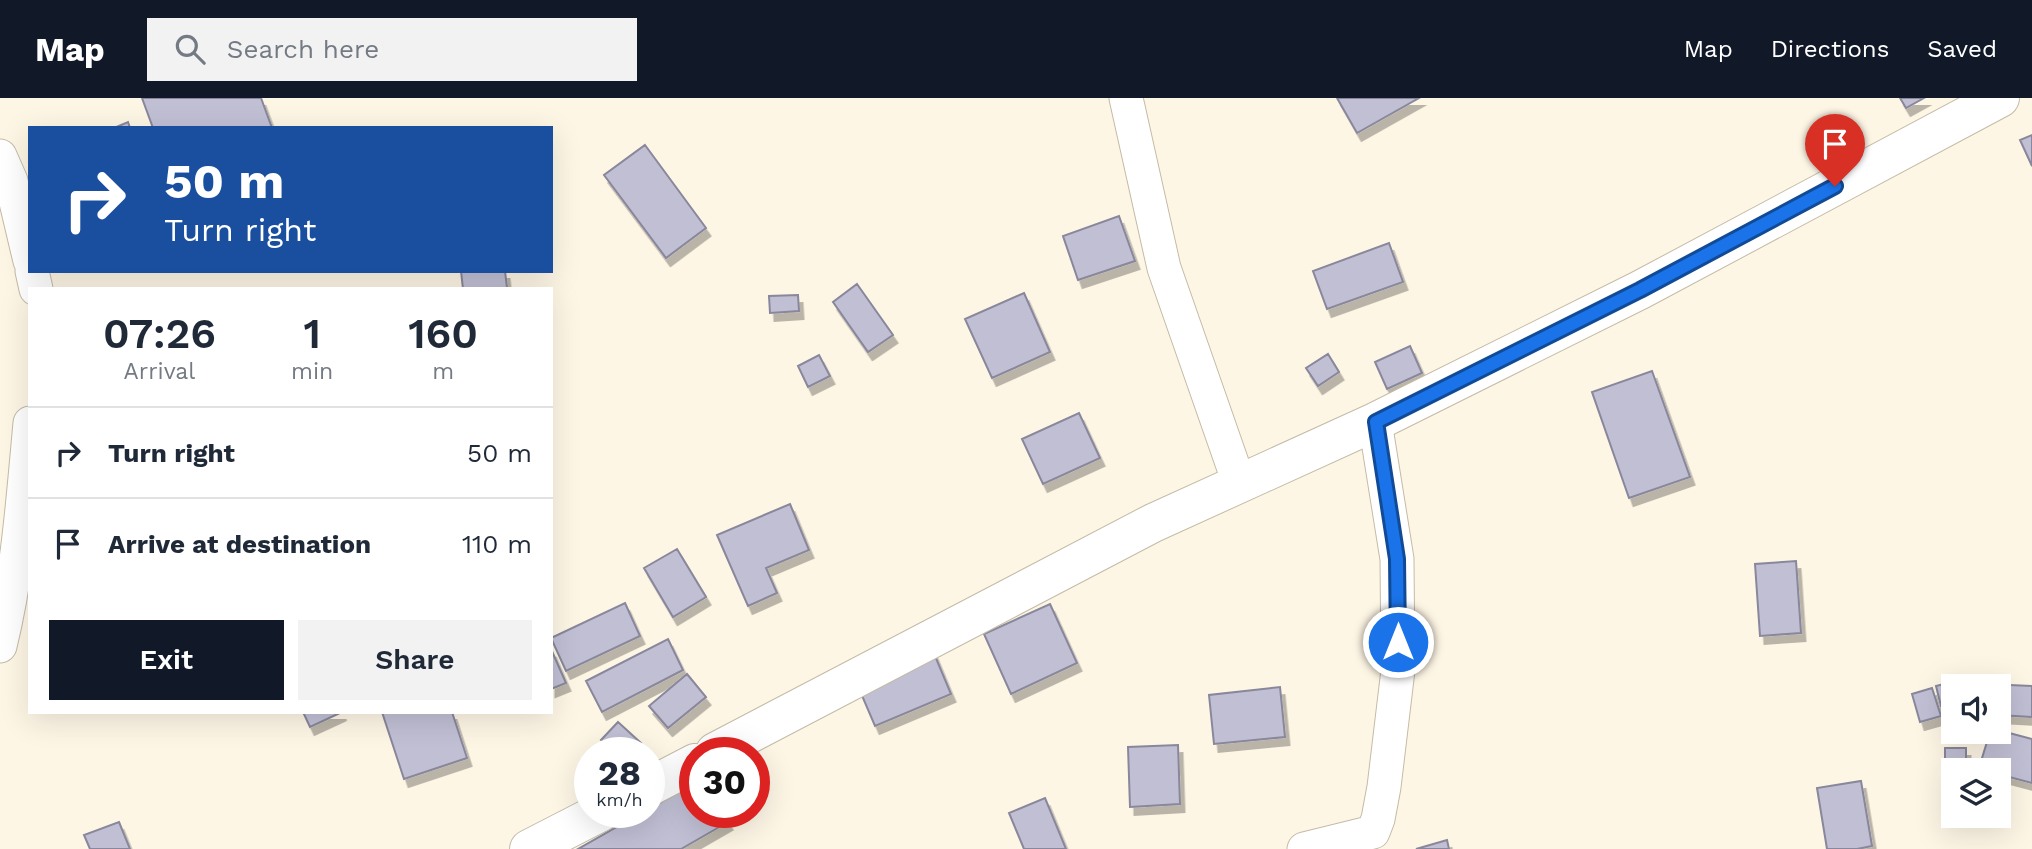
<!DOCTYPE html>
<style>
body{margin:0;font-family:"Work Sans",sans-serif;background:#f2f2f3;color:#1f2937;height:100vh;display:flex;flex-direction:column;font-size:26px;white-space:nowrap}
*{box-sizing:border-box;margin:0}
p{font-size:23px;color:#747a83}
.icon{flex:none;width:38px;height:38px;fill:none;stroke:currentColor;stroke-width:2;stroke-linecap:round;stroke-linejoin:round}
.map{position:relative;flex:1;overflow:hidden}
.panel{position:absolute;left:28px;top:189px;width:525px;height:427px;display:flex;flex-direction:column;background:#fff;border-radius:0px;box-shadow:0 7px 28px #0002}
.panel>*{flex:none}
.banner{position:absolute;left:28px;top:28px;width:525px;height:147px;border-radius:0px;box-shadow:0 7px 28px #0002;background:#1a4fa0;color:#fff;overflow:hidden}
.controls{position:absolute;left:1941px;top:576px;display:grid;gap:14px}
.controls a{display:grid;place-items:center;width:70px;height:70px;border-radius:0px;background:#fff;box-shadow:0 7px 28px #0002;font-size:35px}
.speed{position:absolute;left:574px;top:639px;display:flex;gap:14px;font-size:35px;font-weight:700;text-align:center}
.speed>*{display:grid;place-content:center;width:91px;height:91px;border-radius:50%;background:#fff;box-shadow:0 7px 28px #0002;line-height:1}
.speed small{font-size:18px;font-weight:400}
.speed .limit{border:10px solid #d22;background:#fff;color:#111}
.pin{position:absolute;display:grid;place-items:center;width:60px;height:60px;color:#fff;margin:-72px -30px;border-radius:50% 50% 50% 0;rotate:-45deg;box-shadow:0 0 7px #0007}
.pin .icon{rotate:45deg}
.me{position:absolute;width:77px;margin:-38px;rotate:0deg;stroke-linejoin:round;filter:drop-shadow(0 0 5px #0008)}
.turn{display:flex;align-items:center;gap:24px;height:147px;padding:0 21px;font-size:32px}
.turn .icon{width:91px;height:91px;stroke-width:2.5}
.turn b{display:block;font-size:49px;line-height:60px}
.eta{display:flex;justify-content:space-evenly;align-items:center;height:119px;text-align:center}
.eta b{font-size:42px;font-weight:600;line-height:49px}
.cta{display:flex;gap:14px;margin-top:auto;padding:14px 21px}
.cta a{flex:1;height:80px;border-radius:0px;background:#111827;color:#fff;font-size:28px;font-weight:600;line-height:80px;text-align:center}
.cta a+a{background:#f2f2f3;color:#1f2937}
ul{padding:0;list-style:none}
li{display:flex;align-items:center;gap:21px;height:91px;padding:0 21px;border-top:2px solid #e0e1e3}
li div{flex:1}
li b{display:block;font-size:26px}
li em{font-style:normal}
header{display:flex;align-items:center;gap:42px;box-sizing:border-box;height:98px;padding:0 35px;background:#111827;color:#fff}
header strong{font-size:33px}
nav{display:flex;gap:38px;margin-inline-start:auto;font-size:24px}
.search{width:490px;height:63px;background:#f2f2f3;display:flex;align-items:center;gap:18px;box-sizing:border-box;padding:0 24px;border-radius:0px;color:#747a83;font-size:26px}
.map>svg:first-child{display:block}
.building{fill:#c1bfd4;stroke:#89879b;stroke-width:2;filter:url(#shadow)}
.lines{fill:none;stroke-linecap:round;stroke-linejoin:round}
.street-casing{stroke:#c4bba7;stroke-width:35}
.secondary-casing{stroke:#c4bba7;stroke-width:40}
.street{stroke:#fff;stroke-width:33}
.secondary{stroke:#fff;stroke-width:38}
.route-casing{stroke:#114b97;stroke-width:18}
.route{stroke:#1a73e8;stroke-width:12}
</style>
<header>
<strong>Map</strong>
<div class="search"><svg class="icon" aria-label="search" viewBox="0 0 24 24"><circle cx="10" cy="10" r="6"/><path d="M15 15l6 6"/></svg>Search here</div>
<nav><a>Map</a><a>Directions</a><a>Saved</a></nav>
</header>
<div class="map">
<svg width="2032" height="751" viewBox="0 0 2032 751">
<defs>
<filter id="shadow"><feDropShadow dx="4.5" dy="8" stdDeviation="0" flood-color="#0004"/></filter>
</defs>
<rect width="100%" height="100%" fill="#fef6e5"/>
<!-- building -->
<path class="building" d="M142 0H261L272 30H153Z
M1337 0H1419L1357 35Z
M1900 0H1924L1906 10Z
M128 24 130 30H114Z
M2032 37V68L2020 42Z
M645 47 706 130 666 160 604 77Z
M1119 118 1135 163 1078 182 1063 138Z
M1389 145 1403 184 1327 211 1313 173Z
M461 173H505L507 190 463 191Z
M857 186 893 237 868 254 833 204Z
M1024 195 1050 254 992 280 965 221Z
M798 197 799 213 770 215 769 198Z
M1410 248 1422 275 1387 291 1375 264Z
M1328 256 1339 274 1318 288 1306 270Z
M819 257 830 278 808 289 798 268Z
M1652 273 1690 379 1629 400 1592 294Z
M1079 315 1100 360 1043 386 1022 341Z
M790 406 809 452 766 470 777 495 748 508 717 437Z
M677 451 706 499 673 519 644 470Z
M1796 463 1801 535 1760 538 1755 466Z
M625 505 640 538 566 573 551 540Z
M1050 506 1077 565 1011 596 984 536Z
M668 541 683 572 602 614 586 583Z
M551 551 566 585 551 591Z
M933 553 951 596 875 628 857 586Z
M687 576 706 599 668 630 649 608Z
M1973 579 1976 588H1953V605L1941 608 1936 588Z
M1987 586 2032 588V619L1998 617V588H1987Z
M1280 589 1285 639 1214 646 1209 597Z
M1932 590 1941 618 1920 624 1912 596Z
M303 614H342L310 629Z
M382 614H452L467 660 404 681Z
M618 624 641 645 631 654H614L601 642Z
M1998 632 2032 641V685L1998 676V672L1979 670 1990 634H1998Z
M1178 647 1180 706 1130 709 1128 649Z
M1945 650H1966V672H1953V676H1945Z
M1861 683 1872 748 1857 751H1827L1817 690Z
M695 685V714H722L728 724 681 751H578L643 714H649V711Z
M1045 700 1066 751H1024L1009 715Z
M119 724 130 751H90L84 737Z
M1447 742 1449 751H1416Z"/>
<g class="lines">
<defs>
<path id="street" d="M1126 0 1164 170 1239 385
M0 58 11 83 30 163
M32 173 36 191
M0 548C18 475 23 400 30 325
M1304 751 1373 734 1378 721 1384 689 1398 572 1397 461 1375 324"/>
<path id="secondary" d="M715 654 1153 425 1375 324 1640 192 2000 0
M649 689 695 665
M529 751 601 714"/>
</defs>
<!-- street casing -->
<use href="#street" class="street-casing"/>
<!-- secondary casing -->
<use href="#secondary" class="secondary-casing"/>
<!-- street -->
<use href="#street" class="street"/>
<!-- secondary -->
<use href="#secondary" class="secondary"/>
</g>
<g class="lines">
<defs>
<path id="route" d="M1398 544 1397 461 1376 324 1640 192 1835 88"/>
</defs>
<!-- route casing -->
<use href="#route" class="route-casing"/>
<!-- route -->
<use href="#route" class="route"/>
</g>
</svg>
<div class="controls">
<a><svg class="icon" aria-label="sound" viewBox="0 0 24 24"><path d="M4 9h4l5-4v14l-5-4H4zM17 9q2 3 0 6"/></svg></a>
<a><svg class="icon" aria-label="layers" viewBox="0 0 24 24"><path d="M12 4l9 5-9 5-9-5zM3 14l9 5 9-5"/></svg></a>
</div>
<div class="speed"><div>28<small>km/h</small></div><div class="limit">30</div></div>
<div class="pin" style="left:1835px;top:88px;background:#d93025"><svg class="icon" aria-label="arrive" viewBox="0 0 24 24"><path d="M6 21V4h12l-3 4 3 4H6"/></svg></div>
<svg class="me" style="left:1398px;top:544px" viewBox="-20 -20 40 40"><circle r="17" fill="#1a73e8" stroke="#fff" stroke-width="3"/><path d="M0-11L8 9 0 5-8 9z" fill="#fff"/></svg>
<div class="banner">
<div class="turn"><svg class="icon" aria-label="right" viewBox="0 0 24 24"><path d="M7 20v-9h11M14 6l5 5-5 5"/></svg><div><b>50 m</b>Turn right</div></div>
</div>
<section class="panel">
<div class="eta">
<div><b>07:26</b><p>Arrival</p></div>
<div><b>1</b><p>min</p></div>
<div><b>160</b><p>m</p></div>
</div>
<ul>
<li><svg class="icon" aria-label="right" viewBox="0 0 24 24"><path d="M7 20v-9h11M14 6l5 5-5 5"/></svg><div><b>Turn right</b></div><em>50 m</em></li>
<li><svg class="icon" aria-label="arrive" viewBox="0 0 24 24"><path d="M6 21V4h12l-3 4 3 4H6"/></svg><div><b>Arrive at destination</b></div><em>110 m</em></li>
</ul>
<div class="cta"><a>Exit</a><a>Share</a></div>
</section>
</div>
